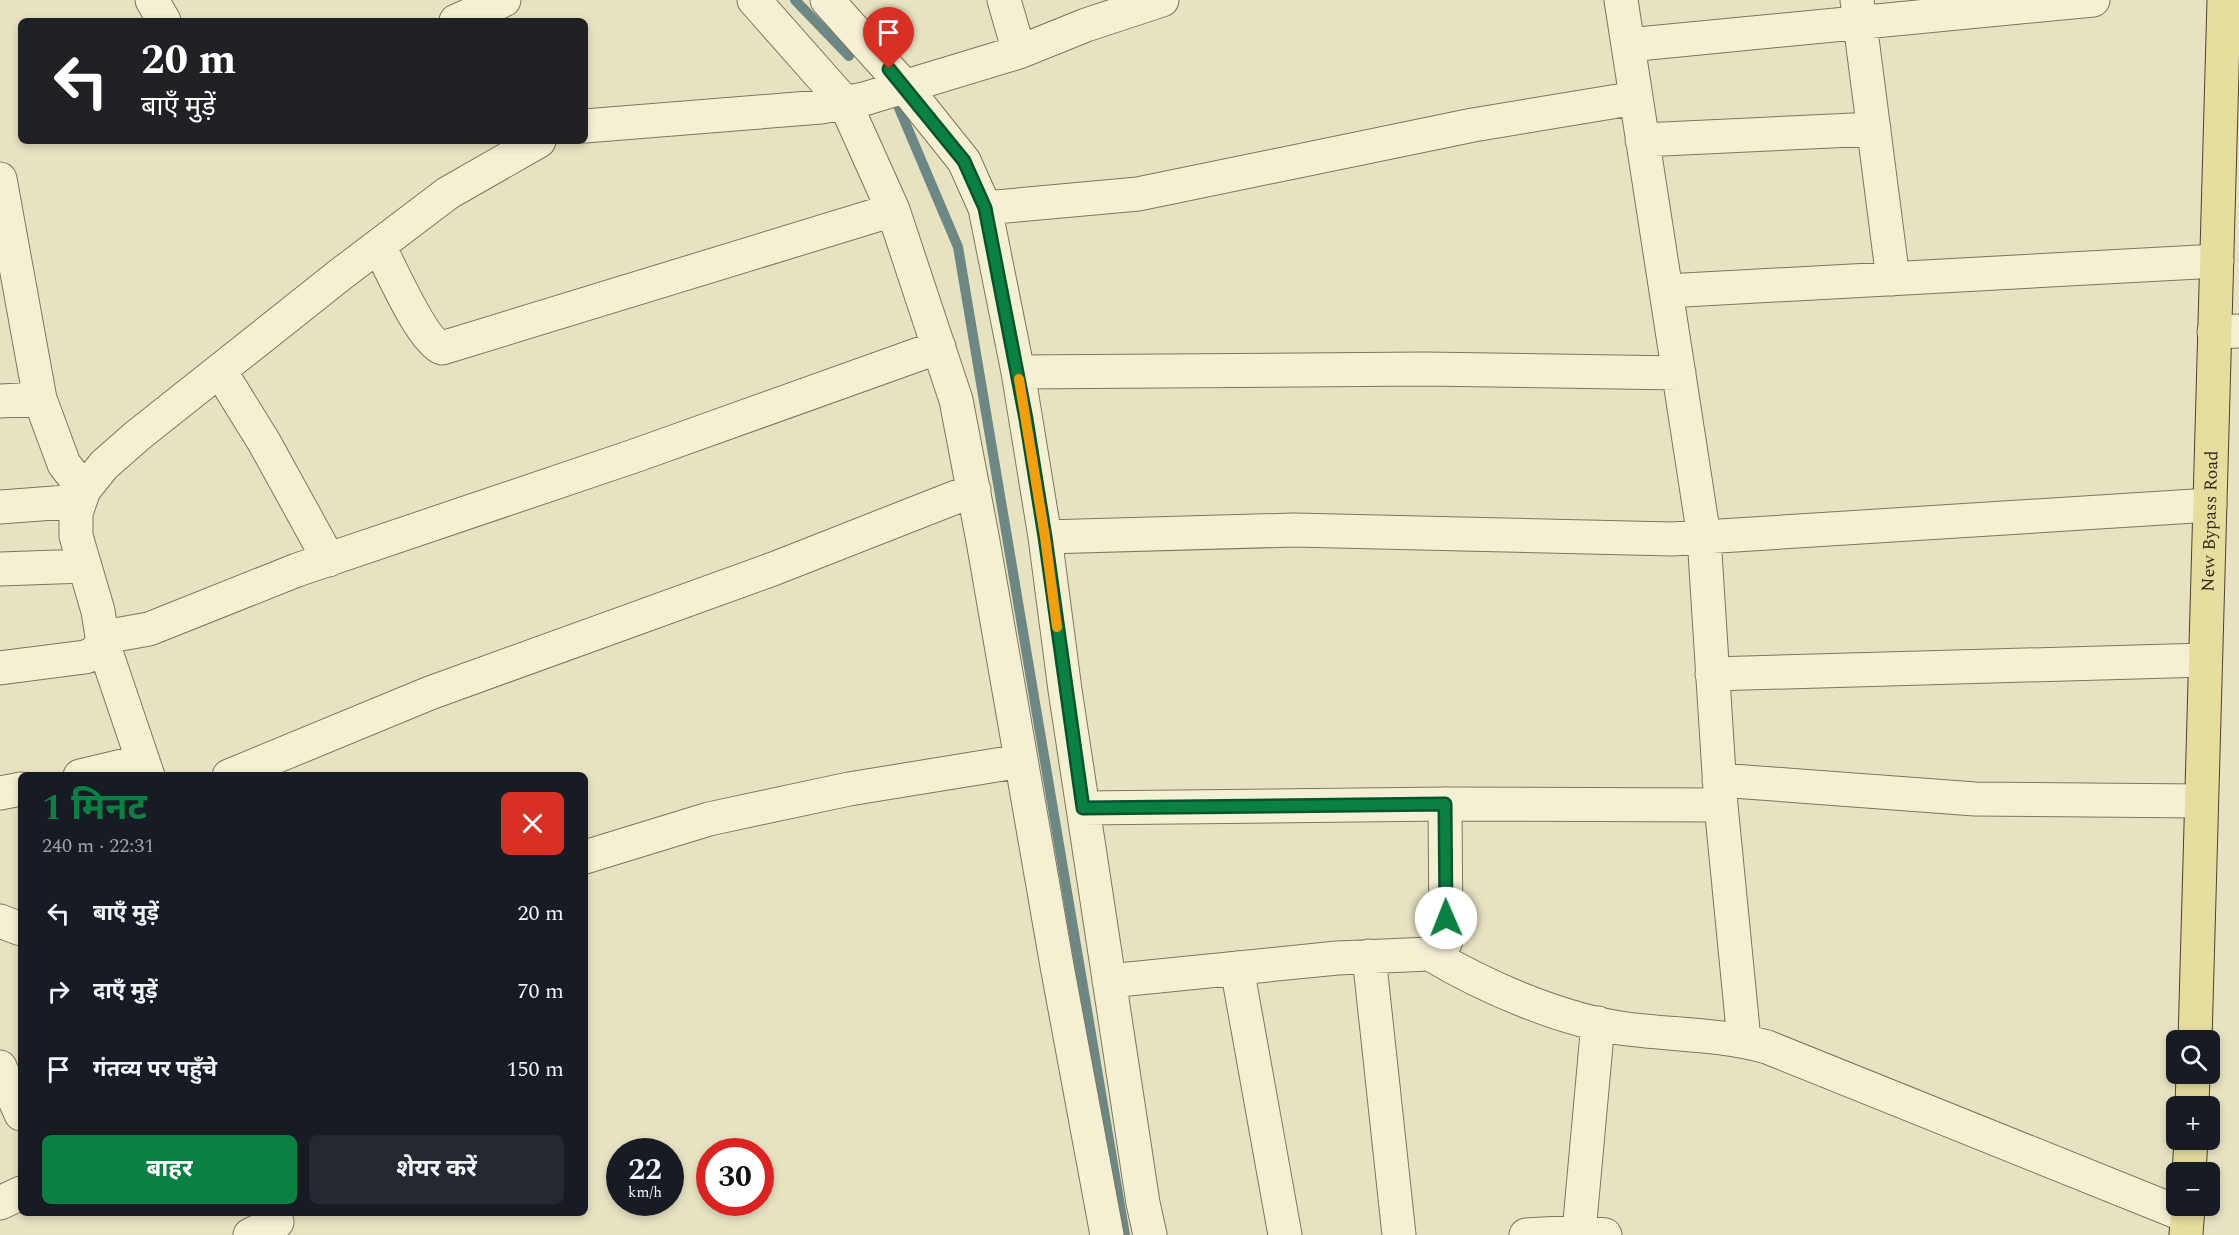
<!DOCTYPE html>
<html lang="hi">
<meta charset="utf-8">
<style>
body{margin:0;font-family:Spectral,"Noto Sans Devanagari",serif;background:#242831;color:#f1f3f6;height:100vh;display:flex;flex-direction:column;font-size:22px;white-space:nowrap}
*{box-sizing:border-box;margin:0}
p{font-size:20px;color:#9ea1a6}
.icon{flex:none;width:33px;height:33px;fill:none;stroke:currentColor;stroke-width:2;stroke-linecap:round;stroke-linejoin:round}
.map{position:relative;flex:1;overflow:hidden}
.sheet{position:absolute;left:18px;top:772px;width:570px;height:444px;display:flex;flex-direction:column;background:#171b24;border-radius:9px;box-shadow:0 3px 9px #0003}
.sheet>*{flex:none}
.hud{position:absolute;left:18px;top:18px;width:570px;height:126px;border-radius:9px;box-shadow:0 3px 9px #0003;background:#202124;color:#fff;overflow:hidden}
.tools{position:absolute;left:2166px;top:1030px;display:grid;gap:12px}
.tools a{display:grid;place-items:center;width:54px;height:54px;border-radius:9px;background:#171b24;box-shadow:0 3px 9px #0003;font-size:30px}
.speed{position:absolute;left:606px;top:1138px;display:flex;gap:12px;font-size:30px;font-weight:700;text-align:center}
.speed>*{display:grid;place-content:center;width:78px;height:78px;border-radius:50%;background:#171b24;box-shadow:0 3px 9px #0003;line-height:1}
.speed small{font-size:15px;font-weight:400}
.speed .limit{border:9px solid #d22;background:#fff;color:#111}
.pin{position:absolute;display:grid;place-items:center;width:51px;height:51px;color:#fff;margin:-62px -26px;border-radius:50% 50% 50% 0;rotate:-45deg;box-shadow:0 0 6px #0007}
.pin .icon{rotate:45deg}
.me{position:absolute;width:66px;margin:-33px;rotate:359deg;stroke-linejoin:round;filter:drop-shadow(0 0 4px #0008)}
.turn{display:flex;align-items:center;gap:21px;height:126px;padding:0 24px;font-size:27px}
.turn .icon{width:78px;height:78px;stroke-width:2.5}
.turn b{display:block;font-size:42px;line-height:51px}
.round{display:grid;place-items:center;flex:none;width:63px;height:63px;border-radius:9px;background:#242831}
.summary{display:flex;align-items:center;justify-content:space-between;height:102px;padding:0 24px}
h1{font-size:36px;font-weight:700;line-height:45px;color:#0b8043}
.cta{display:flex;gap:12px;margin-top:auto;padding:12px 24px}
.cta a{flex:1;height:69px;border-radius:9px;background:#0b8043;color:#fff;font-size:24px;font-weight:700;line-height:69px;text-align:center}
.cta a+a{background:#242831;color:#f1f3f6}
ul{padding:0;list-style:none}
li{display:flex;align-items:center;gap:18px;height:78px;padding:0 24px}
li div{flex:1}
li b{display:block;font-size:22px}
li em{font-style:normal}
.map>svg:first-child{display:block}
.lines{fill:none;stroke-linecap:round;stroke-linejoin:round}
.stream{stroke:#6d8785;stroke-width:10}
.minor-casing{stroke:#7f755c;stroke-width:35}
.major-casing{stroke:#4d4330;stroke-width:35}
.minor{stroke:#f3f0d4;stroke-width:33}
.major{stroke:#e6dd9e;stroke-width:33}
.route-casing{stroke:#07532c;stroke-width:15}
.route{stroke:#0b8043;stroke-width:10}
.slow{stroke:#f59e0b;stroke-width:10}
.labels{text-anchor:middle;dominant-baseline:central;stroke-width:5;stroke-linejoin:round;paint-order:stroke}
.street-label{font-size:18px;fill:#312a1e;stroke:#f0edd1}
</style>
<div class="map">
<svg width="2239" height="1235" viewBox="0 0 2239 1235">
<rect width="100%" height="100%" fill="#e7e3c2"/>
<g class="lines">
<!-- stream -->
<path class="stream" d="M795 0 849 56
M899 108 958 247 1125 1235"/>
<defs>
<path id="minor" d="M152 0 164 21
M754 0 845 103 893 210 956 400 983 541 1057 966 1107 1235
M827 0 904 86 964 161 985 208 1018 372 1045 537 1065 690 1143 1203 1150 1235
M1004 0 1019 52
M1621 0 1704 537 1721 805 1744 1040
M1857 0 1893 279
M456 21 504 0
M1628 45 2093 0
M585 126 821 107 864 99 1019 52 1086 25 1162 0
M1642 140 1874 129
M0 179 40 399 64 464 84 490
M985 208 1138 194 1473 125 1636 98
M379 246C390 267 422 341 442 348L893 210
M1666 291 2217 261
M2214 332 2239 331
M220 371 264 442 329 560
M1018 372 1425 369 1679 373
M0 401 40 399
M0 507 80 501
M1045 537 1294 530 1672 539 2210 505
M0 569 85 566
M102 635H115L149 629 297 570 637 455 939 347
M103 643 148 776
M0 668 85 657 93 654 103 643 98 611 76 536V513L84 490 104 465 137 436 341 274 448 193 539 141
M1712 674 2205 660
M80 776 143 761
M229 776 430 693 773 569 974 490
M1719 780 1975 799 2201 801
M0 793 21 789
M1083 808 1445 804 1721 805
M585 857 709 819 849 789 1021 761
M0 921 21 929
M1430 954C1485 987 1563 1021 1627 1029 1674 1035 1721 1034 1767 1047L2187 1216
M1369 956 1399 1235
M1237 968 1285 1235
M1109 981 1337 958 1430 954 1441 950 1446 941 1445 804
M0 1067 21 1114
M0 1203 21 1193
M1579 1232 1598 1023
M250 1235 277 1222
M1526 1235 1579 1232 1605 1235"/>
<g id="major">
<path id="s1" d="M2195 1041 2224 0"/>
<path d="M2192 1107 2193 1074"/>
<path d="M2189 1173 2191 1140"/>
<path d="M2186 1235 2188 1206"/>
</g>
</defs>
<!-- minor casing -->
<use href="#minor" class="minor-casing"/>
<!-- major casing -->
<use href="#major" class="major-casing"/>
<!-- minor -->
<use href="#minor" class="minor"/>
<!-- major -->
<use href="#major" class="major"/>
</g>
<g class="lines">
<defs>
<path id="route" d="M889 69 964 161 985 208 1026 419 1045 537 1083 808 1445 804 1446 918"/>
</defs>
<!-- route casing -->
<use href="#route" class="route-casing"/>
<!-- route -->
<use href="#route" class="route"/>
<!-- slow -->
<path class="slow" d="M1019 379 1045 537 1057 627"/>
</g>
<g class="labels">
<!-- street labels -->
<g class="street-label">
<text stroke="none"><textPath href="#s1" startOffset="520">New Bypass Road</textPath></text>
</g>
</g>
</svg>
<div class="tools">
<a><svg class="icon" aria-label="search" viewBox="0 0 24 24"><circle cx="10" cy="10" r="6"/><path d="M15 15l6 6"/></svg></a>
<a>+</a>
<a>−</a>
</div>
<div class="speed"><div>22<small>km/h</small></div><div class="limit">30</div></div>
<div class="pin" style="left:889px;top:69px;background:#d93025"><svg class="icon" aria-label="arrive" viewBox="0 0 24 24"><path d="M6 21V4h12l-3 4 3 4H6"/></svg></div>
<svg class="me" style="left:1446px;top:918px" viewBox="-20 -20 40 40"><circle r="19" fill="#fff"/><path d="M0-13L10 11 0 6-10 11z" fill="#0b8043"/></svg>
<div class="hud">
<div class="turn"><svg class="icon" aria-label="left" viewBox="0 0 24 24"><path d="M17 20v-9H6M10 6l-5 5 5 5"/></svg><div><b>20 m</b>बाएँ मुड़ें</div></div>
</div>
<section class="sheet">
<div class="summary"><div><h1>1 मिनट</h1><p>240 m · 22:31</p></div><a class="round" style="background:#d93025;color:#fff"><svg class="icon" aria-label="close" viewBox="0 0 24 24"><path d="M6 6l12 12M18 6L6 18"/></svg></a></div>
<ul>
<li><svg class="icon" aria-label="left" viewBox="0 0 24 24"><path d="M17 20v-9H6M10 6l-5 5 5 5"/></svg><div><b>बाएँ मुड़ें</b></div><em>20 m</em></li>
<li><svg class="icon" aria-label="right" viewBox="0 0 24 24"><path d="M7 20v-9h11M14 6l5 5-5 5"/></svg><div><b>दाएँ मुड़ें</b></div><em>70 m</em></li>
<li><svg class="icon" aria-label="arrive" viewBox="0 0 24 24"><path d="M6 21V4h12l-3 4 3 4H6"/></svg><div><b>गंतव्य पर पहुँचे</b></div><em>150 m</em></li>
</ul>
<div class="cta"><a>बाहर</a><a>शेयर करें</a></div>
</section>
</div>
